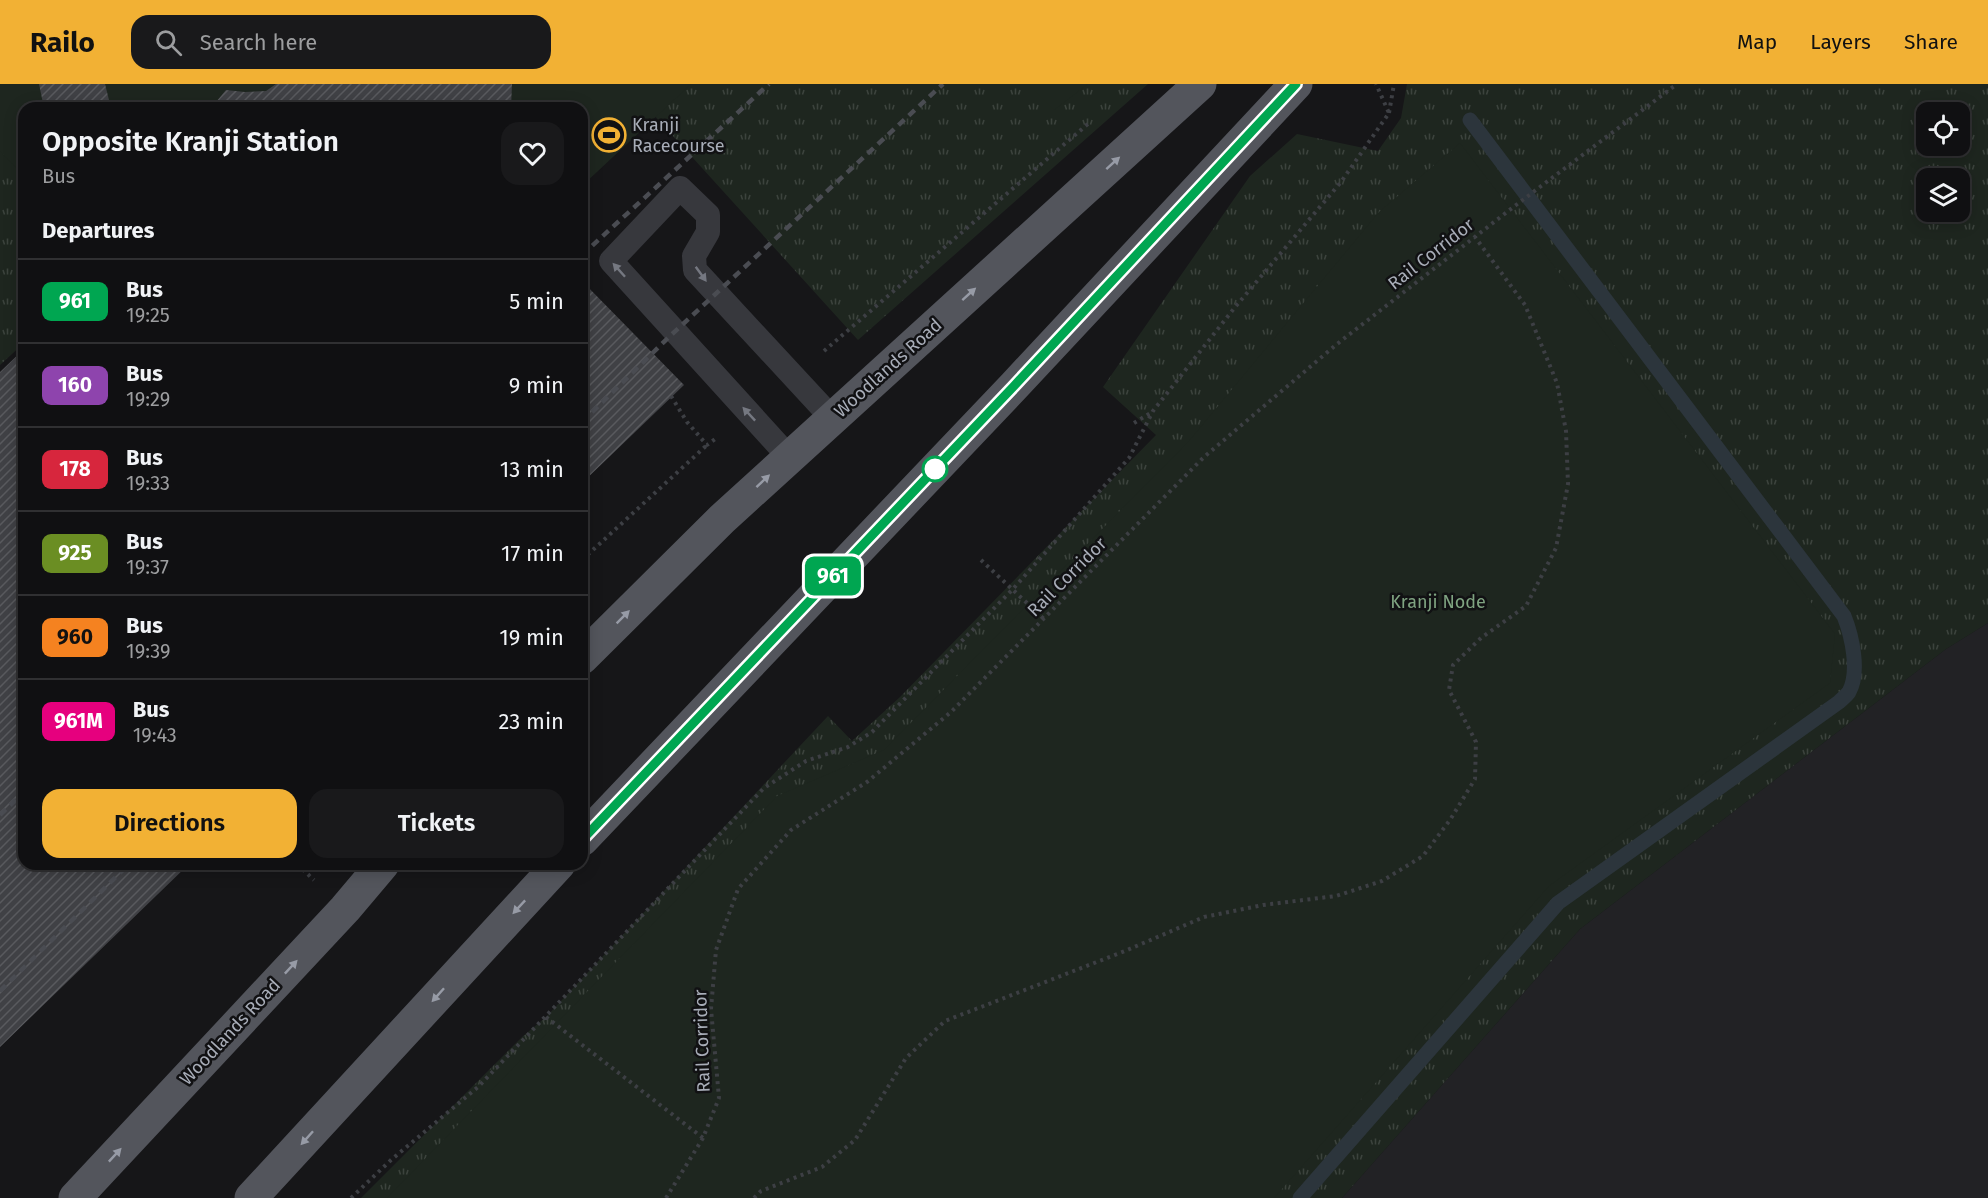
<!DOCTYPE html>
<html lang="en">
<head>
<meta charset="utf-8">
<style>
  :root { --surface:#101012; --page:#19191b; --text:#f1f3f6; --muted:#9c9d9f; --line:#303032; --accent:#f2b134 }
  body { margin:0; font-family:"Fira Sans",sans-serif; background:var(--page); color:var(--text); height:100vh; display:flex; flex-direction:column; font-size:22px; white-space:nowrap }
  * { box-sizing:border-box; margin:0 }
  p { font-size:20px; color:var(--muted) }
  .icon { flex:none; width:33px; height:33px; fill:none; stroke:currentColor; stroke-width:2; stroke-linecap:round; stroke-linejoin:round }
  .map { position:relative; flex:1; overflow:hidden }
  .drawer { position:absolute; left:18px; top:18px; width:570px; height:768px; display:flex; flex-direction:column; background:var(--surface); border-radius:18px; box-shadow:0 3px 15px #0003,0 0 0 2px var(--line) }
  .drawer>* { flex:none }
  .badge { padding:0 12px; border-radius:9px; font-size:21px; line-height:39px }
  .fabs { position:absolute; left:1916px; top:18px; display:grid; gap:12px }
  .fabs a { display:grid; place-items:center; width:54px; height:54px; border-radius:12px; background:var(--surface); box-shadow:0 3px 15px #0003,0 0 0 2px var(--line); font-size:30px }
  .map>.badge { position:absolute; translate:-50% -50%; box-shadow:0 0 0 3px #fff }
  h2 { padding:0 24px; font-size:22px; line-height:54px }
  .round { display:grid; place-items:center; flex:none; width:63px; height:63px; border-radius:18px; background:var(--page) }
  .headline { display:flex; align-items:center; justify-content:space-between; height:102px; padding:0 24px }
  h1 { font-size:28px; font-weight:600; line-height:45px }
  .primary-button { display:flex; gap:12px; margin-top:auto; padding:12px 24px }
  .primary-button a { flex:1; height:69px; border-radius:18px; background:var(--accent); color:#111; font-size:24px; font-weight:600; line-height:69px; text-align:center }
  .primary-button a+a { background:var(--page); color:var(--text) }
  ul { padding:0; list-style:none }
  li { display:flex; align-items:center; gap:18px; height:84px; padding:0 24px; border-top:2px solid var(--line) }
  li div { flex:1 }
  li b { display:block; font-size:22px }
  li em { font-style:normal }
  li .badge { min-width:66px; font-weight:700; text-align:center }
  header { display:flex; align-items:center; gap:36px; box-sizing:border-box; height:84px; padding:0 30px; background:var(--accent); color:#111 }
  header strong { font-size:28px }
  nav { display:flex; gap:33px; margin-inline-start:auto; font-size:21px }
  .search { width:420px; height:54px; background:var(--page); display:flex; align-items:center; gap:15px; box-sizing:border-box; padding:0 21px; border-radius:18px; color:var(--muted); font-size:22px }
  .map>svg:first-child { display:block }
  .built { fill:#222225 }
  .grass { fill:url(#grass-tufts); fill-rule:evenodd }
  .park { fill:#1e261f }
  .lines { fill:none; stroke-linecap:round; stroke-linejoin:round }
  .stream { stroke:#2c353c; stroke-width:15 }
  .building { fill:url(#building-hatch) }
  .path { stroke:#3d3f44; stroke-width:4; stroke-dasharray:3 4.5; stroke-linecap:butt }
  .service { stroke:#37383d; stroke-width:24 }
  .primary { stroke:#53555c; stroke-width:33 }
  .rail { stroke:#4a4c52; stroke-width:4.5; stroke-dasharray:8 6; stroke-linecap:butt }
  .oneway { fill:#979ba6 }
  .oneway2 { fill:#757881 }
  .line-casing { stroke:#fff; stroke-width:14 }
  .line { stroke:#00a651; stroke-width:9 }
  .stop-dot { fill:#fff; stroke:#00a651; stroke-width:3 }
  .labels { text-anchor:middle; dominant-baseline:central; stroke-width:5; stroke-linejoin:round; paint-order:stroke }
  .poi-label { font-size:18px; fill:#a8adb8; stroke:#111113; text-anchor:start }
  .street-label { font-size:18px; fill:#a8adb8; stroke:#111113 }
  .park-label { font-size:18px; fill:#7fa381; stroke:#111113 }
</style>
</head>
<body>
<header>
<strong>Railo</strong>
<div class="search"><svg class="icon" aria-label="search" viewBox="0 0 24 24"><circle cx="10" cy="10" r="6"/><path d="M15 15l6 6"/></svg>Search here</div>
<nav><a>Map</a><a>Layers</a><a>Share</a></nav>
</header>
<div class="map">
<svg width="1988" height="1114" viewBox="0 0 1988 1114">
  <defs>
    <pattern id="grass-tufts" width="24" height="20" patternUnits="userSpaceOnUse" patternTransform="scale(1.5)"><rect width="24" height="20" fill="#1e261f"/><path d="M3 7l-1-3M5 7V3M7 7l1-3M15 17l-1-3M17 17v-4M19 17l1-3" fill="none" stroke="#3c433d"/></pattern>
    <pattern id="building-hatch" width="6" height="6" patternUnits="userSpaceOnUse" patternTransform="scale(1.5)"><rect width="6" height="6" fill="#404145"/><path d="M-1 1l2-2M0 6l6-6M5 7l2-2" fill="none" stroke="#595a5e"/></pattern>
  </defs>
  <rect width="100%" height="100%" fill="#161618"/>
  <path class="built" d="M1988,539V1114H1342L1580,845L1946,565Z"/>
  <path class="grass" d="M0,0L24,24V259L0,281Z
    M513,0H1148L858,256L653,30L582,24H512Z
    M1407,0H1988V539L1946,565L1580,845L1342,1114H361L522,953L546,933L828,632L852,657L900,613L1156,351L1103,303L1250,92L1297,50L1378,67L1401,34ZM1926,28H1959V62H1926ZM1926,94H1959V128H1926Z"/>
  <path class="park" d="M0,0H691L582,102V24H24V92L0,67Z
    M1028,0H1088L1054,26Z
    M1460,59L1835,550L1830,599L1549,802L1274,1114H387L777,712L884,666L1189,357L1379,128Z"/>
  <g class="lines">
    <path class="stream" d="M1300,1114L1558,819L1839,618C1842,615 1847,611 1849,608C1860,588 1852,552 1844,532L1470,36"/>
  </g>
  <path class="building" d="M39,0H105L111,24H44Z
    M276,0H512L511,24H211L226,6L245,8L266,7Z
    M582,197L684,301L582,399Z
    M24,265V780H189L0,963V288Z"/>
  <g class="lines">
    <path class="path" d="M1389,29L1394,0
      M824,267L1089,39
      M671,312L687,338L707,361L718,353
      M1134,339L1152,328
      M582,476L707,361
      M981,476L1044,535
      M297,780L314,796
      M546,933L703,1054
      M351,1114L391,1076L478,1003L764,704L806,677L848,663L872,648L1013,505L1129,374L1153,327L1236,222L1341,98L1389,29L1376,0
      M666,1114L703,1054L719,1014L711,925L716,866L738,805L791,746L867,698L951,628L1204,373L1337,260L1516,121L1677,0
      M754,1114L761,1107L822,1083L855,1056L906,974L945,937L1125,867L1204,833L1263,821L1336,812L1382,797L1423,772L1450,736L1475,695L1476,658L1449,606L1453,581L1481,554L1526,522L1556,464L1568,400L1566,347L1557,299L1525,221L1475,153"/>
    <path class="service" d="M789,373L611,177L680,104L708,131V148L694,172L695,186L832,334"/>
    <path class="primary" d="M582,574L722,435L1200,0
      M582,756L1014,302L1296,0
      M75,1114L345,825L383,780
      M251,1114L559,780"/>
    <path class="rail" d="M582,171L769,0
      M582,338L670,252L943,0
      M0,731L24,708
      M0,907L129,780"/>
  </g>
  <defs><path id="oneway-solid" d="M-6-.8H1V-3.2L6.5 0L1 3.2V.8H-6Z" transform="scale(1.5)"/></defs>
  <g class="oneway">
    <use href="#oneway-solid" transform="translate(1113 79) rotate(-42)"/>
    <use href="#oneway-solid" transform="translate(969 210) rotate(-42)"/>
    <use href="#oneway-solid" transform="translate(763 397) rotate(-43)"/>
    <use href="#oneway-solid" transform="translate(623 533) rotate(-45)"/>
    <use href="#oneway-solid" transform="translate(519 823) rotate(133)"/>
    <use href="#oneway-solid" transform="translate(291 883) rotate(-47)"/>
    <use href="#oneway-solid" transform="translate(438 911) rotate(132)"/>
    <use href="#oneway-solid" transform="translate(307 1054) rotate(132)"/>
    <use href="#oneway-solid" transform="translate(115 1071) rotate(-47)"/>
  </g>
  <g class="oneway2">
    <use href="#oneway-solid" transform="translate(619 186) rotate(-132)"/>
    <use href="#oneway-solid" transform="translate(701 190) rotate(54)"/>
    <use href="#oneway-solid" transform="translate(749 330) rotate(-133)"/>
  </g>
  <g class="lines">
    <g class="line-casing">
      <path id="line" d="M582,756L1014,302L1296,0"/>
    </g>
    <use href="#line" class="line"/>
  </g>
  <defs>
    <g id="stadium-ring" transform="scale(1.725)"><circle r="9.5" fill="#111113" stroke="#f2b134" stroke-width="1.5"/><path d="M0-5a6.5 5 0 1 0 0 10a6.5 5 0 1 0 0-10ZM-3.5-1.8h7v3.6h-7Z" fill="#f2b134"/></g>
  </defs>
  <g fill-rule="evenodd">
    <use href="#stadium-ring" x="609" y="51"/>
  </g>
  <circle class="stop-dot" cx="935" cy="385" r="12"/>
  <g class="labels">
    <g class="poi-label">
      <text x="632" y="41">Kranji<tspan x="632" dy="21">Racecourse</tspan></text>
    </g>
    <g class="street-label">
      <text transform="translate(1431 170) rotate(-38)">Rail Corridor</text>
      <text transform="translate(888 284) rotate(-42)">Woodlands Road</text>
      <text transform="translate(1067 493) rotate(-45)">Rail Corridor</text>
      <text transform="translate(230 948) rotate(-47)">Woodlands Road</text>
      <text transform="translate(702 957) rotate(-92)">Rail Corridor</text>
    </g>
    <g class="park-label">
      <text x="1438" y="518">Kranji Node</text>
    </g>
  </g>
</svg>
<div class="fabs">
<a><svg class="icon" aria-label="locate" viewBox="0 0 24 24"><circle cx="12" cy="12" r="6"/><path d="M12 2v4M12 18v4M2 12h4M18 12h4"/></svg></a>
<a><svg class="icon" aria-label="layers" viewBox="0 0 24 24"><path d="M12 4l9 5-9 5-9-5zM3 14l9 5 9-5"/></svg></a>
</div>
<b class="badge" style="left:833px;top:492px;background:#00a651;color:#fff">961</b>
<section class="drawer">
<div class="headline"><div><h1>Opposite Kranji Station</h1><p>Bus</p></div><a class="round"><svg class="icon" aria-label="heart" viewBox="0 0 24 24"><path d="M12 20l-8-8c-3-5 5-10 8-4 3-6 11-1 8 4z"/></svg></a></div>
<h2>Departures</h2>
<ul>
<li><span class="badge" style="background:#00a651;color:#fff">961</span><div><b>Bus</b><p>19:25</p></div><em>5 min</em></li>
<li><span class="badge" style="background:#8e44ad;color:#fff">160</span><div><b>Bus</b><p>19:29</p></div><em>9 min</em></li>
<li><span class="badge" style="background:#d7263d;color:#fff">178</span><div><b>Bus</b><p>19:33</p></div><em>13 min</em></li>
<li><span class="badge" style="background:#6b8e23;color:#fff">925</span><div><b>Bus</b><p>19:37</p></div><em>17 min</em></li>
<li><span class="badge" style="background:#f58220;color:#111">960</span><div><b>Bus</b><p>19:39</p></div><em>19 min</em></li>
<li><span class="badge" style="background:#e6007e;color:#fff">961M</span><div><b>Bus</b><p>19:43</p></div><em>23 min</em></li>
</ul>
<div class="primary-button"><a>Directions</a><a>Tickets</a></div>
</section>
</div>
</body>
</html>
